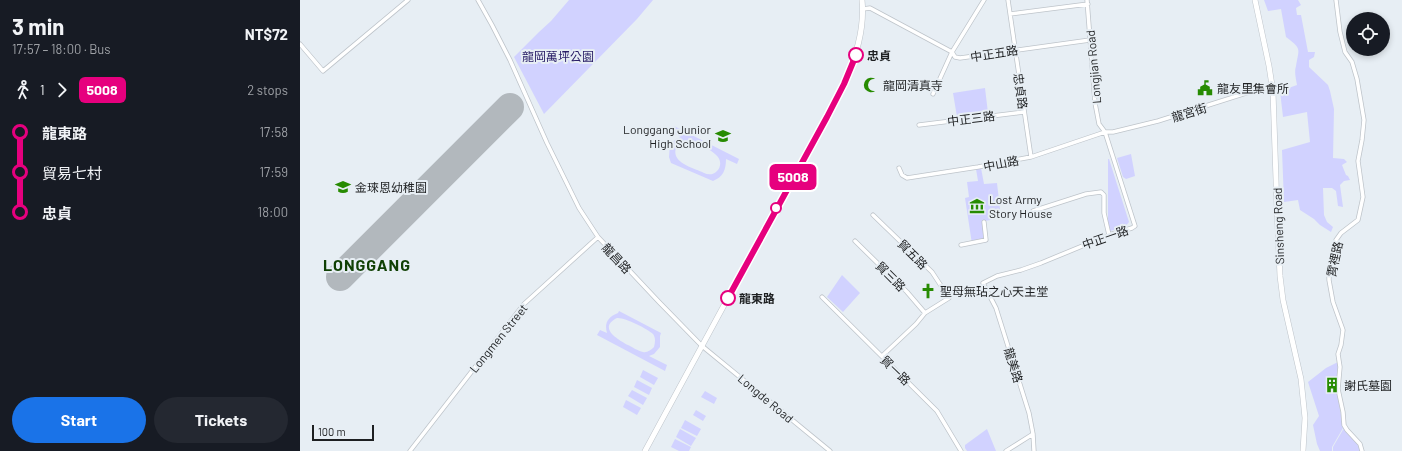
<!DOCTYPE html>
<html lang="en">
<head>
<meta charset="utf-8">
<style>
  :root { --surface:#171b24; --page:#242831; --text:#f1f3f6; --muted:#9ea1a6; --accent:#1a73e8 }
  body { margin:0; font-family:Barlow,"Noto Sans TC",sans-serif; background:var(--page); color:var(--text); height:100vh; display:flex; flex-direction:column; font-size:15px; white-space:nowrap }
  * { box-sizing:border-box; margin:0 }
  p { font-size:13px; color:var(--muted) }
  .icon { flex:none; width:22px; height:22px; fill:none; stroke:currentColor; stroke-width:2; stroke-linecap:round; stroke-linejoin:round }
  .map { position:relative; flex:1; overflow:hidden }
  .side { display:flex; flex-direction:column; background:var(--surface); width:300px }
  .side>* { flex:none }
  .badge { padding:0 8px; border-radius:6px; font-size:14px; line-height:26px }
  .fabs { position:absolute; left:1046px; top:12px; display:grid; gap:8px }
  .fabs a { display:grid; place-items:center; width:44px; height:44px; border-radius:50%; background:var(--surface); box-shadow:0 2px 6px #0003; font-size:20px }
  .scale { position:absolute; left:12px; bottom:10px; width:62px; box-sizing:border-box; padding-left:4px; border:2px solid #1e2022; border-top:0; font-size:11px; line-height:14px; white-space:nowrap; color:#1e2022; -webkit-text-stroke:3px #e7eef4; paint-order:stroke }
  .map>.badge { position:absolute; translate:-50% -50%; box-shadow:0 0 0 2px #fff }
  .legs { display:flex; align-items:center; gap:6px; height:44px; padding:0 12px; font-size:13px }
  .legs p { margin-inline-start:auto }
  .overview { display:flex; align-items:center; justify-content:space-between; height:68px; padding:0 12px }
  h1 { font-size:22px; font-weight:700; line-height:30px }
  .button { display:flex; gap:8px; margin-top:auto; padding:8px 12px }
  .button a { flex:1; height:46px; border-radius:24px; background:var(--accent); color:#fff; font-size:16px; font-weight:700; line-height:46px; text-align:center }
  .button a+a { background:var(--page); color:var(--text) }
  ul { padding:0 12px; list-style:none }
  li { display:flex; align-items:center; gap:14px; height:40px; font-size:15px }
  li i { display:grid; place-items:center; width:6px; height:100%; margin:0 5px; background:currentColor }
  li i::after { content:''; width:10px; height:10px; margin:-5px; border:3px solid; border-radius:50%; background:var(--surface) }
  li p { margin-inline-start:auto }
  li:first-child i { background:linear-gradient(#0000 50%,currentColor 0) }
  li:last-child i { background:linear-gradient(currentColor 50%,#0000 0) }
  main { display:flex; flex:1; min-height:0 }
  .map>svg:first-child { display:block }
  .green { fill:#d1d2ff; fill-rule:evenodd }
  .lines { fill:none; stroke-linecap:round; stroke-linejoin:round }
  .runway { stroke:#b2b8bd; stroke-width:28 }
  .street-casing { stroke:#bec4ca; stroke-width:5 }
  .secondary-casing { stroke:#bec4ca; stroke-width:6 }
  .street { stroke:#fff; stroke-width:3.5 }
  .secondary { stroke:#fff; stroke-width:5 }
  .line-1-casing { stroke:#fff; stroke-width:9 }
  .line-1 { stroke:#e6007e; stroke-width:6 }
  .stop-1-dot { fill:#fff; stroke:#e6007e; stroke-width:2 }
  .labels { text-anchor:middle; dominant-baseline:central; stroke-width:4; stroke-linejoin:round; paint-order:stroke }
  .street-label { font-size:12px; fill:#1e2022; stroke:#e7eef4 }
  .stop-label { font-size:12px; font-weight:bold; fill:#1e2022; stroke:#e7eef4; text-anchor:start }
  .park-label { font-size:12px; fill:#2b2068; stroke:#e7eef4 }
  .poi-label { font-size:12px; fill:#1e2022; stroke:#e7eef4; text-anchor:start }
  .district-label { font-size:16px; font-weight:bold; letter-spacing:1px; fill:#104004; stroke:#e7eef4 }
</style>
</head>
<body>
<main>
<section class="side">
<div class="overview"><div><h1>3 min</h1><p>17:57 – 18:00 · Bus</p></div><b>NT$72</b></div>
<div class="legs"><svg class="icon" aria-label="walk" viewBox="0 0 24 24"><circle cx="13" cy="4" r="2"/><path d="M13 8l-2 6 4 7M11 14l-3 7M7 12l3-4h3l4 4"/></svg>1<svg class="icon" aria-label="forward" viewBox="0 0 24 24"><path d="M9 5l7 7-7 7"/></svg><b class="badge" style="background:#e6007e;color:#fff">5008</b><p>2 stops</p></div>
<ul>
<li><i style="color:#e6007e"></i><b>龍東路</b><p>17:58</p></li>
<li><i style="color:#e6007e"></i><span>貿易七村</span><p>17:59</p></li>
<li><i style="color:#e6007e"></i><b>忠貞</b><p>18:00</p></li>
</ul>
<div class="button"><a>Start</a><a>Tickets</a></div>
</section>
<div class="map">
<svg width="1102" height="451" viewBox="0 0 1102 451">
  <rect width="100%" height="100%" fill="#e7eef4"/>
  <path class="green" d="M269,0H353L337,19L244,114L214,57L239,32L251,21Z
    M964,0H998L1001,5L996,8L997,15H1001L1008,52H1015L1014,57L1009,60V67L1028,85L1030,91L1034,109L1033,158L1044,159L1047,162L1042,165L1046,175L1048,176L1050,180L1044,181L1040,185L1043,207L1038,206L1036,191L1032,188H1023L1024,215L1027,222L1033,227L1031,232L1020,225L1014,219L1000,210L998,200L984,202L982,150L1010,142L1007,112L983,117L980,91L997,85C996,79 994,72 996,66C999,48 1002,49 986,37L981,9L968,11Z
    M685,88L688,113L657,117L653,93Z
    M374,126L439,159L437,164L426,159C426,170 423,177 413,181L371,163L369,157L370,144L376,139L381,137L370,131ZM386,141H390C398,145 409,148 415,154C427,163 416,179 404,173C394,168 371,163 376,148C378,144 381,142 386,141Z
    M831,154L835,176L826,179L823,177L817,158Z
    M808,159H809L829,222L825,227L810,231L808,228Z
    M681,168L684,184L697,183L701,218L685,221L687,242L672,244L665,198L669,197L667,182L678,181L676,169Z
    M542,275L560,293L543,312L527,297Z
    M319,311L361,333L360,336V347L354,354L349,356L367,365L365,371L297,335L300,330L307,333C304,323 308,317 318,313ZM317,318C324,317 348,329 353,334C356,338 355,343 354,347C351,350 347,353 343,352C338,351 332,347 328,345C319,340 297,328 317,318Z
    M1038,362L1037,390L1043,428L1032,447V451H1020L1017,444L1013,425L1019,416L1008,382L1026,368Z
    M343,370L358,378L354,385L340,377Z
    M337,380L352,388L349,395L334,387Z
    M332,390L347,398L343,405L328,396Z
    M405,391L417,398L414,404L401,397Z
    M326,400L341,408L337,415L323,407Z
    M396,410L406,416L403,421L393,415Z
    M385,420L401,429L397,436L381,428Z
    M1044,428L1058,443L1061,451H1033V447Z
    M380,429L396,438L391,446L376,437Z
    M687,429L696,451H667L665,448V445Z
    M375,439L391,447L389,451H379L371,447Z"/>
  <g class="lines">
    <path class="runway" d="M40,277L210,107"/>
    <g class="street-casing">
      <path id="street" d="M178,0L192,25L210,60L247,143L279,208L298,237L359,302L402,346L530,451
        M708,0L731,157
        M1036,0L1040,32L1045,52L1052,62L1057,79L1064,120L1062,140L1058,161L1063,197L1058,220L1041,233L1036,240L1029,271V280L1033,302L1043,330L1041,345L1038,354L1040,367L1038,389L1043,412L1044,425L1047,430L1060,444L1062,451
        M563,9L570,8L652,52L655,57L660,58L790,40
        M710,14L788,4
        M0,44L23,71L108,0
        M633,94L652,52L684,0
        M619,125L724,112
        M599,168L602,175L607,178L678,167L731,157L805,132H813L858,121L972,85
        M733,211L786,194L801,192L804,195V213L809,235
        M573,215L632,272L649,298L625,313L616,324L582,356
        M555,241L607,292L625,313
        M661,245L686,240L684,222
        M522,297L637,411L661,451
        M110,451L224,304L298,237
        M706,451L733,434
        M734,451L733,434L729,413L696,308L683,283L697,276L721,270L741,263L809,235L832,228L835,226L805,132L799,124L795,103L787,0"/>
    </g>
    <g class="secondary-casing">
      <path id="secondary" d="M955,0L969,66L973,92L977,209L980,276L983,300L1001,379L1005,418L1003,451
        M345,451L544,84C556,57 565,29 562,0"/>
    </g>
    <use href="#street" class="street"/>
    <use href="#secondary" class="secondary"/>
  </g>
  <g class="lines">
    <g class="line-1-casing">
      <path id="line-1" d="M428,298L527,117L544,84L556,55"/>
    </g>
    <use href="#line-1" class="line-1"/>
  </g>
  <defs>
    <g id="mosque-bare" transform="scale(1.2)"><path d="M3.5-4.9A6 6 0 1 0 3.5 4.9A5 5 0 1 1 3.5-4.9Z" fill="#278b01" stroke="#e7eef4" stroke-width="2.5" paint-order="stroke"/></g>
    <g id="civic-bare" transform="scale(1.2)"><path d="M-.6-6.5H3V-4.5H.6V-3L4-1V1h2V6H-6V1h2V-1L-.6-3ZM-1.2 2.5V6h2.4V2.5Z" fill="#278b01" stroke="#e7eef4" stroke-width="2.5" paint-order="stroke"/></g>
    <g id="school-bare" transform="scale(1.2)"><path d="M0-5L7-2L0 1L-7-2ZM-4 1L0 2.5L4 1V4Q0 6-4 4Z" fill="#278b01" stroke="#e7eef4" stroke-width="2.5" paint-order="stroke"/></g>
    <g id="museum-bare" transform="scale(1.2)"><path d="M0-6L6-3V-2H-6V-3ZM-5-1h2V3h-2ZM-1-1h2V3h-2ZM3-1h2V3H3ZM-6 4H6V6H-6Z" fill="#278b01" stroke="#e7eef4" stroke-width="2.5" paint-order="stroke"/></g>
    <g id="church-bare" transform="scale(1.2)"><path d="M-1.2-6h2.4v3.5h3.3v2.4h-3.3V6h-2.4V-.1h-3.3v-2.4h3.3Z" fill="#278b01" stroke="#e7eef4" stroke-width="2.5" paint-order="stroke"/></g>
    <g id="building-bare" transform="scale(1.2)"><path d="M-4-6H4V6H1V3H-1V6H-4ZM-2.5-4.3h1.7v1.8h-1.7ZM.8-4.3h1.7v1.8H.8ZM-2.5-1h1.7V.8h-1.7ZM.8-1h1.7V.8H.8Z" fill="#278b01" stroke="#e7eef4" stroke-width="2.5" paint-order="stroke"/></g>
  </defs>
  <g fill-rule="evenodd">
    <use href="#mosque-bare" x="571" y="85"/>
    <use href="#civic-bare" x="905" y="88"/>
    <use href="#school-bare" x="423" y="136"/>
    <use href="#school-bare" x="43" y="187"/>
    <use href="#museum-bare" x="677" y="206"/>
    <use href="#church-bare" x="628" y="291"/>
    <use href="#building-bare" x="1032" y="385"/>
  </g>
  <g class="stop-1-dot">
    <circle cx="556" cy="55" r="7"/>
    <circle cx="476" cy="208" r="5"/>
    <circle cx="428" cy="298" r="7"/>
  </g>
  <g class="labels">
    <g class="street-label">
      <text transform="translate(694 53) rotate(-9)">中正五路</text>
      <text transform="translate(793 67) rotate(-95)">Longjian Road</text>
      <text transform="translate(721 91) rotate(82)">忠貞路</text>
      <text transform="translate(889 112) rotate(-17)">龍宮街</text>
      <text transform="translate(671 118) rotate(-7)">中正三路</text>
      <text transform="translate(701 163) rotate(-11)">中山路</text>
      <text transform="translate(978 226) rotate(-92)">Sinsheng Road</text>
      <text transform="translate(805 237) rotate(-19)">中正一路</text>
      <text transform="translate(613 254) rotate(45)">貿五路</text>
      <text transform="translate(317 258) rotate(47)">龍昌路</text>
      <text transform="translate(1034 259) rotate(-78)">霄裡路</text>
      <text transform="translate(591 276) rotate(45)">貿三路</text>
      <text transform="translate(198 338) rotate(-51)">Longmen Street</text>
      <text transform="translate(714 365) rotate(73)">龍美路</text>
      <text transform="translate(596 370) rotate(44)">貿一路</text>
      <text transform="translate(466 398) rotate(40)">Longde Road</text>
    </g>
    <g class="stop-label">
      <text x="567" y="55">忠貞</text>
      <text x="439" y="298">龍東路</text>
    </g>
    <g class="park-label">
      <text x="258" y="56">龍岡萬坪公園</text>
    </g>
    <g class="poi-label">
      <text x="583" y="85">龍岡清真寺</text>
      <text x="917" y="88">龍友里集會所</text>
      <text x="411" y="129" text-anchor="end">Longgang Junior<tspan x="411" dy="14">High School</tspan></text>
      <text x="55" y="187">金琜恩幼稚園</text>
      <text x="689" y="199">Lost Army<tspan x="689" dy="14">Story House</tspan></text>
      <text x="640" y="291">聖母無玷之心天主堂</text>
      <text x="1044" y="385">謝氏墓園</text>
    </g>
    <g class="district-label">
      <text x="67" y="264">LONGGANG</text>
    </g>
  </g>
</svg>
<div class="fabs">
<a><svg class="icon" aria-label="locate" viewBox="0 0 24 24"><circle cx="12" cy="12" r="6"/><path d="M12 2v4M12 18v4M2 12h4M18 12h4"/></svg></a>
</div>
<div class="scale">100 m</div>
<b class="badge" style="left:493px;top:177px;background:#e6007e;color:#fff">5008</b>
</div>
</main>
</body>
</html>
